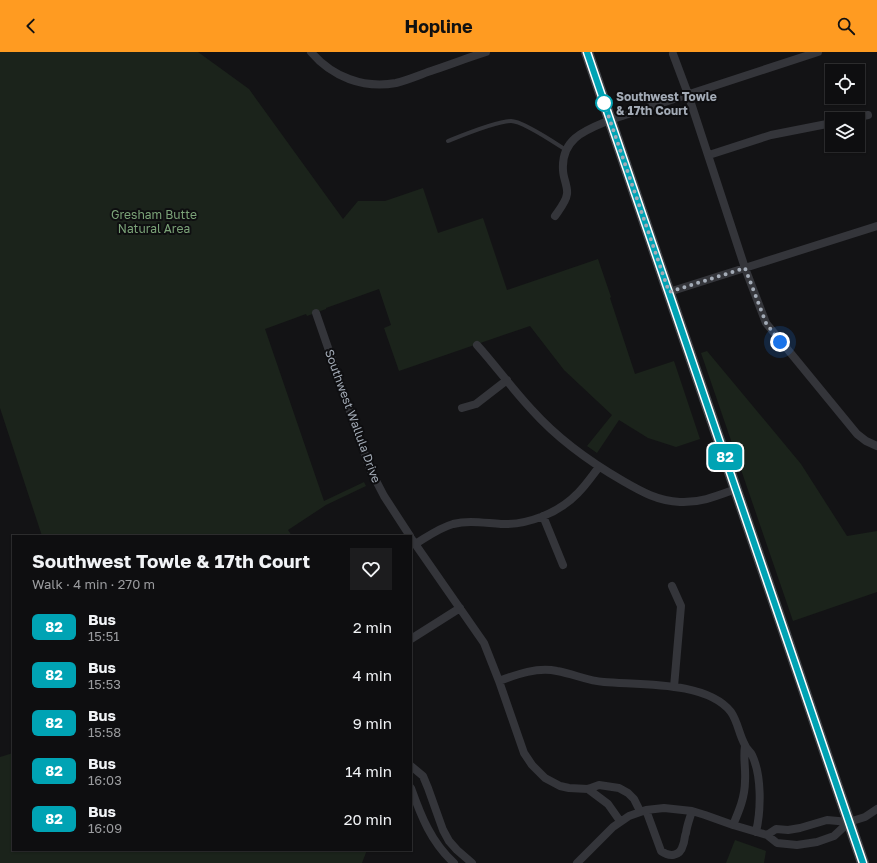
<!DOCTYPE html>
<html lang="en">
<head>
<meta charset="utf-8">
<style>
  :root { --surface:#0e0e10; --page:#1c1c1e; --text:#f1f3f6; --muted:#9b9c9f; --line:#2e2e30; --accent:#ff9b21 }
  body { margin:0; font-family:"Golos Text",sans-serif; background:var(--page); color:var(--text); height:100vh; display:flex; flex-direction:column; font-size:15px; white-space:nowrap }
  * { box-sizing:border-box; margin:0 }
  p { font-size:13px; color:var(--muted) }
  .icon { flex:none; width:22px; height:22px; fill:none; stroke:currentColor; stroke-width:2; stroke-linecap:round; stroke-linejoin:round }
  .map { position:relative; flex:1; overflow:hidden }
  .side { position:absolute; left:12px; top:483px; width:400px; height:316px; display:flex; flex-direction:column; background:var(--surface); border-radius:0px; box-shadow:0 1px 3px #0004,0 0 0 1px var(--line) }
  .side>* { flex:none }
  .badge { padding:0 8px; border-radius:6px; font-size:14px; line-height:26px }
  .buttons { position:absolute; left:825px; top:12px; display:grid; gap:8px }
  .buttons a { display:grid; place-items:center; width:40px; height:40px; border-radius:0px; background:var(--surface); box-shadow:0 1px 3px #0004,0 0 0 1px var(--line); font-size:20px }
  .you { position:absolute; width:20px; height:20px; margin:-10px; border:3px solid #fff; border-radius:50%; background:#1a73e8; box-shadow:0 0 0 6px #1a73e833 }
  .map>.badge { position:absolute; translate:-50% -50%; box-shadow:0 0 0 2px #fff }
  .round { display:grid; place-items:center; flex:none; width:42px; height:42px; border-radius:0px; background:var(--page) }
  .head { display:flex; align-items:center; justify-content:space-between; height:68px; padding:0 20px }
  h1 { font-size:19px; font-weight:700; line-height:30px }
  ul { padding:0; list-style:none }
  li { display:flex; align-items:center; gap:12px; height:48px; padding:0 20px }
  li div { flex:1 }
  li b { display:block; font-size:15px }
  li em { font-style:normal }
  li .badge { min-width:44px; font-weight:700; text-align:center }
  header { display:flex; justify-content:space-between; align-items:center; height:52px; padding:0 20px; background:var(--accent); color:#111; font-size:18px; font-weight:700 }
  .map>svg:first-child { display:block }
  .green { fill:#1b231b }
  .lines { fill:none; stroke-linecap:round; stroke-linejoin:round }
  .service { stroke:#34353a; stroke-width:4 }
  .minor { stroke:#34353a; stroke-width:8 }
  .secondary { stroke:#41454a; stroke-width:12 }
  .line-casing { stroke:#fff; stroke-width:9 }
  .line { stroke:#00a3b4; stroke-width:6 }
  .walk { stroke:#a3abb6; stroke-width:4; stroke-dasharray:0 7.2 }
  .stop-dot { fill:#fff; stroke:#00a3b4; stroke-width:2 }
  .labels { text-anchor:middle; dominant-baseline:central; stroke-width:4; stroke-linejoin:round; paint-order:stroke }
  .stop-label { font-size:12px; font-weight:bold; fill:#a3abb6; stroke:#0e0e10; text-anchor:start }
  .park-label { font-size:12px; fill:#7ba378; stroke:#0e0e10 }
  .street-label { font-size:12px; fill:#a3abb6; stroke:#0e0e10 }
</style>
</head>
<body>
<header><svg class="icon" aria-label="back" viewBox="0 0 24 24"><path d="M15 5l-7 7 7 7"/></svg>Hopline<svg class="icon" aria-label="search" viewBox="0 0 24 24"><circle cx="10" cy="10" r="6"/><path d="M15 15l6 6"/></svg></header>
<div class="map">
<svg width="877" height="811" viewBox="0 0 877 811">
  <rect width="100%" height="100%" fill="#131315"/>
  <path class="green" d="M0,0H198L249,37L343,167L358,149H385L423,136L438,181L483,166L507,238L598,207L611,245L610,246L635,322L674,309L700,387L676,395L648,386L619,368L597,401L587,394L612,363L564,318L530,274L399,319L384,276L391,273L379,237L326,256V257L307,264L306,262L265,277L324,449L364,430L366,434L326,453L288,478L292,484H42L0,356Z
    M707,299L801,412L847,484L877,479V540L793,569L701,301Z
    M13,701V798H367L362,811H0V705Z
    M735,788L766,799L764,811H726Z"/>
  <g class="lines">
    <path class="service" d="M448,89C463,83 497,69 511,69C523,69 555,91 566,98"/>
    <path class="minor" d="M311,0C332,25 364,37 396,31C408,28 419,23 431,19C449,13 467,6 486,0
      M673,2L688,42L745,216L766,271L857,382L866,389L877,394
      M850,67L868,63
      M709,103L771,83L832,71
      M555,164C559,158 566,150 567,142C568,134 563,126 563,118C561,86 586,78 610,68L818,0
      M669,240L877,174
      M316,261L370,417L384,444L410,484
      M477,293C496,314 513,338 532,358C558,387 590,410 623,429C642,440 658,449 680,450C700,451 717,444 736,437
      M462,356L476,352L507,328
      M543,464L563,513
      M411,486L484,591L499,629L524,701L532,713L545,726L560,734L569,736L588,737L599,733L619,736L628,741L634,747L640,759
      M415,492C427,485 439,476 453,472C469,468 484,471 501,472C528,473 559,461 578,441C586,433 592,424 599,415
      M672,534L681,554L674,635
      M411,587L460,556
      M499,629C518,622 537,615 557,619C574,622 588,629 604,630C640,633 707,629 731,660C738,670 739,683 745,693C746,697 750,699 752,703C762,724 761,758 756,780
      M411,714L423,724L428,736L443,778L449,789L457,798L472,811
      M411,736C421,764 431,790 454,811
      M588,737L608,752L620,769
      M646,758L661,799C669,805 680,805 683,793C685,789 684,785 686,781C687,773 690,766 692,759
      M733,773C739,759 745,745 745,729C746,717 743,706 745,694
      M767,783L776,777L788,778L800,776L827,768L849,770
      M577,811L613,775L629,764L646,758L664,756L692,759L705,763L733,773L767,783L777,791L797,793L817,790L834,784L849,770L865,765L877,757"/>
    <path class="secondary" d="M587,0L863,811"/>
  </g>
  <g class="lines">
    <g class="line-casing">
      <path id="line" d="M587,0L863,811"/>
    </g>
    <use href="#line" class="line"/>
    <path class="walk" d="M604,51L669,240L745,216L766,271L780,290"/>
  </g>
  <circle class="stop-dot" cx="604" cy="51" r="8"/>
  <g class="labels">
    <g class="stop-label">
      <text x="616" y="44">Southwest Towle<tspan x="616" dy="14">&amp; 17th Court</tspan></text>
    </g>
    <g class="park-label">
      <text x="154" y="162">Gresham Butte<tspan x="154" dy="14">Natural Area</tspan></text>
    </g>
    <g class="street-label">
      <text transform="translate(353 364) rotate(70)">Southwest Wallula Drive</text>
    </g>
  </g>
</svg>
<div class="buttons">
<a><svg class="icon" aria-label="locate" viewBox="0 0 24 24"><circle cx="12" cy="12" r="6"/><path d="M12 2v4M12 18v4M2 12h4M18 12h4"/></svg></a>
<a><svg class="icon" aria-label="layers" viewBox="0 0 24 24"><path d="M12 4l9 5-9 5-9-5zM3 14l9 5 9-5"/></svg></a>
</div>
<div class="you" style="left:780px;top:290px"></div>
<b class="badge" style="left:725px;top:405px;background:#00a3b4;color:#fff">82</b>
<section class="side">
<div class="head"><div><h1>Southwest Towle &amp; 17th Court</h1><p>Walk · 4 min · 270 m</p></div><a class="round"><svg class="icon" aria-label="heart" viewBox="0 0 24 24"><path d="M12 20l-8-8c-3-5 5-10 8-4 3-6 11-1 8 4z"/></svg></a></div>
<ul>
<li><span class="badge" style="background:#00a3b4;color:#fff">82</span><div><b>Bus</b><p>15:51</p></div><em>2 min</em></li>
<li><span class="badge" style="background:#00a3b4;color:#fff">82</span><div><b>Bus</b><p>15:53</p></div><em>4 min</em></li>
<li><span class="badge" style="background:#00a3b4;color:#fff">82</span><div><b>Bus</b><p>15:58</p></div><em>9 min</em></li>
<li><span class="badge" style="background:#00a3b4;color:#fff">82</span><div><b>Bus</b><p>16:03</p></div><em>14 min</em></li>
<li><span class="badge" style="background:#00a3b4;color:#fff">82</span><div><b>Bus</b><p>16:09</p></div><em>20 min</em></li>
</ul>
</section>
</div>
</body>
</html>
